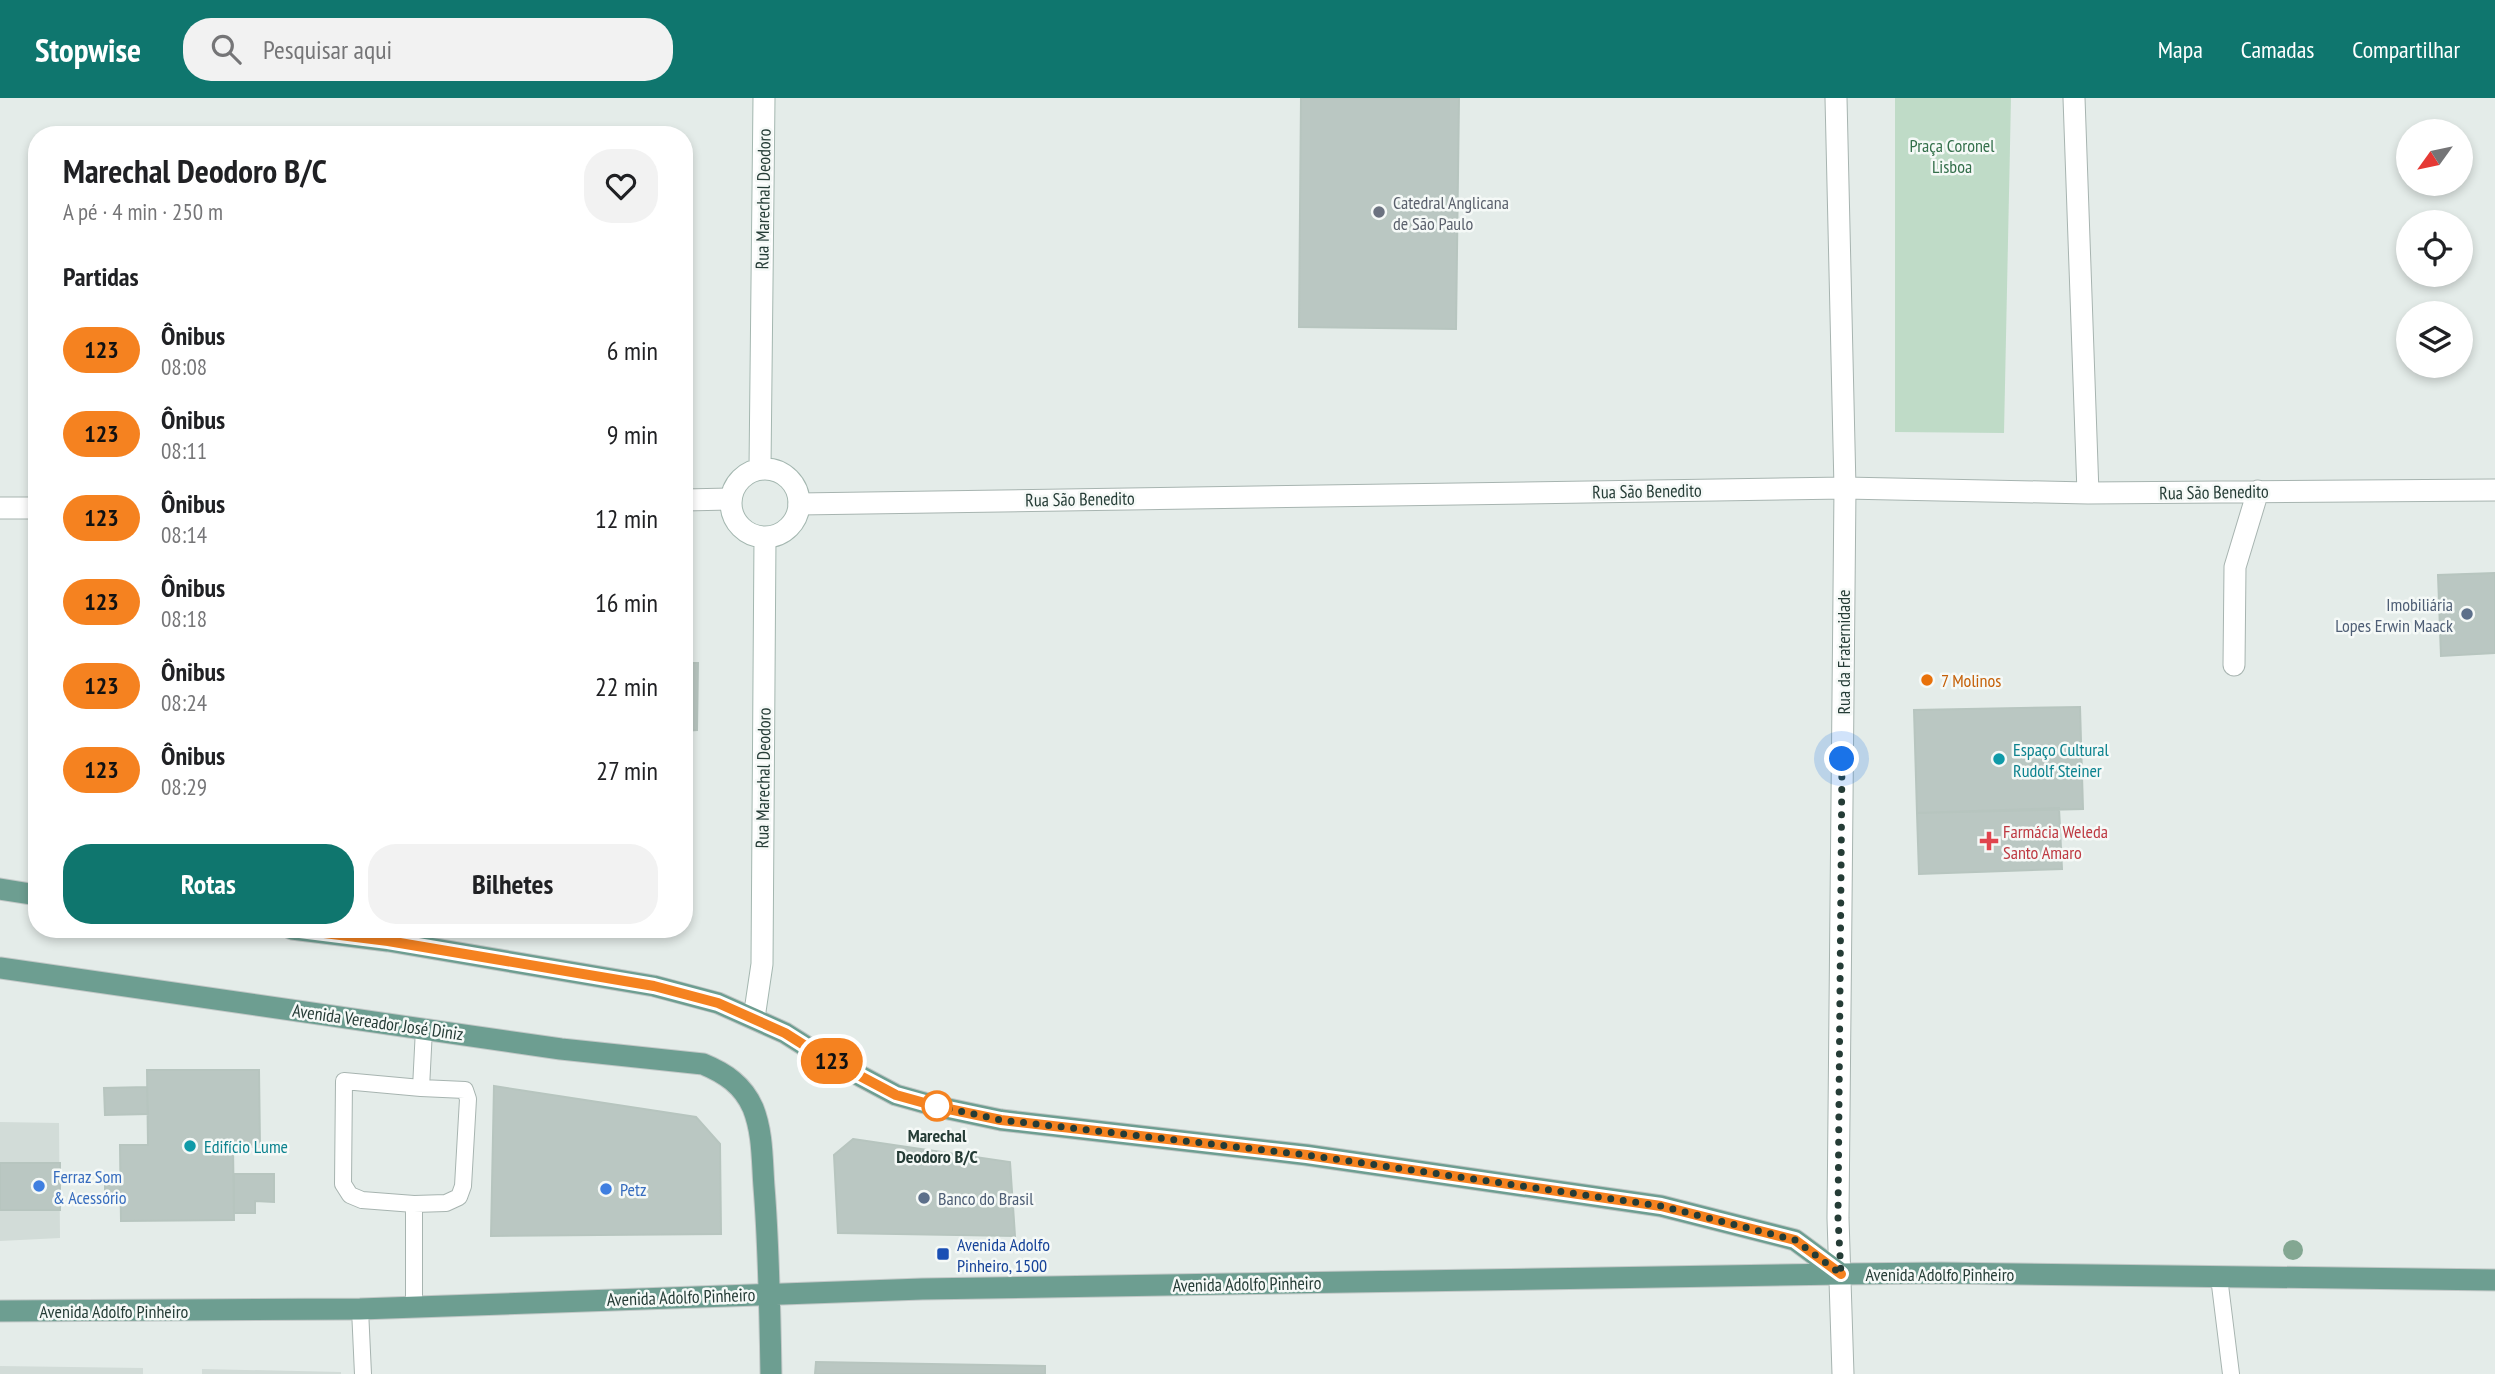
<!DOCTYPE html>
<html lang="pt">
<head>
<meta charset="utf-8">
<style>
  :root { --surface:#fff; --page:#f2f2f2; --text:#202124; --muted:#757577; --accent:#0f766e }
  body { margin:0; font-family:"PT Sans Narrow",sans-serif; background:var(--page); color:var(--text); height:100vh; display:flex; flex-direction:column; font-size:26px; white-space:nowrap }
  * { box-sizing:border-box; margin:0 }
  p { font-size:23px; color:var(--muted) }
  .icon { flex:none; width:38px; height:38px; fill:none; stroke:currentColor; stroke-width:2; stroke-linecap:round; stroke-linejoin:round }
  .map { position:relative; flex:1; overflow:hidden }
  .sheet { position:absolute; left:28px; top:28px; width:665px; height:812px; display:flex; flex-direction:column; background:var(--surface); border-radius:28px; box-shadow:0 4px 10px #0003 }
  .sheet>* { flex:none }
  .badge { padding:0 14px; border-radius:23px; font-size:24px; line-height:46px }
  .needle { width:46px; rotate:237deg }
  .controls { position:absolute; left:2396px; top:21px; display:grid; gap:14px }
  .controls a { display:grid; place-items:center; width:77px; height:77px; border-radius:50%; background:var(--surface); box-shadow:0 4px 10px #0003; font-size:35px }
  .you { position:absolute; width:35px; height:35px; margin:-18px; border:5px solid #fff; border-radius:50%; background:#1a73e8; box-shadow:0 0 0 10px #1a73e833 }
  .map>.badge { position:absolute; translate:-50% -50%; box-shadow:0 0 0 4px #fff }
  h2 { padding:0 35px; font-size:26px; line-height:63px }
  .round { display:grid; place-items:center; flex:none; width:74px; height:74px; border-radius:28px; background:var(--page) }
  .summary { display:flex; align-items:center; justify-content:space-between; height:119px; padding:0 35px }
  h1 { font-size:33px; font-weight:800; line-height:52px }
  .primary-button { display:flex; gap:14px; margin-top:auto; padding:14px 35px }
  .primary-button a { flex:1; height:80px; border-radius:28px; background:var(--accent); color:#fff; font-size:28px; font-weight:800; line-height:80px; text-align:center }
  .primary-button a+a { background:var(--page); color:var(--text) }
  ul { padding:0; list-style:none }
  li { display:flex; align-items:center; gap:21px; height:84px; padding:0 35px }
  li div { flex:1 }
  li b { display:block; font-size:26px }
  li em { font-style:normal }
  li .badge { min-width:77px; font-weight:700; text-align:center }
  header { display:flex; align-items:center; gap:42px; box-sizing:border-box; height:98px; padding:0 35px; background:var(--accent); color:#fff }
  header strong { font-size:33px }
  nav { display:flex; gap:38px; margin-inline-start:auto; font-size:24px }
  .search { width:490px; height:63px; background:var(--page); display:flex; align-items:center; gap:18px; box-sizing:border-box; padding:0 24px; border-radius:28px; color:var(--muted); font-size:26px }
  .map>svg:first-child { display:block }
  .built { fill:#d2dcd8 }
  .green { fill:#bfdbc7 }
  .building { fill:#bac7c2; stroke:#b7c5bf; stroke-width:2 }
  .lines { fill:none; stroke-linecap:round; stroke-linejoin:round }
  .lane-casing { stroke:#a7b4b0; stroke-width:18 }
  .street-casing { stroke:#a7b4b0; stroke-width:23 }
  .secondary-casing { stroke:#a4b7b0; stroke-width:23 }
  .primary-casing { stroke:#c2c8c7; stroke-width:23 }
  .lane { stroke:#fff; stroke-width:16 }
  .street { stroke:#fff; stroke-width:21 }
  .secondary { stroke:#fff; stroke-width:21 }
  .primary { stroke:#6d9e91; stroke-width:21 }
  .tree { fill:#83a792 }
  .line-casing { stroke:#fff; stroke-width:16 }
  .line { stroke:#f58220; stroke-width:10 }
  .walk { stroke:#253c36; stroke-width:7; stroke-dasharray:0 12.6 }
  .worship-dot { fill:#6b7280; stroke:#f5f9f7; stroke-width:2.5 }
  .service-dot { fill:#5c6f8a; stroke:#f5f9f7; stroke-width:2.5 }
  .food-dot { fill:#e8710a; stroke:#f5f9f7; stroke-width:2.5 }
  .culture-dot { fill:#0f9aa8; stroke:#f5f9f7; stroke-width:2.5 }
  .health-dot { fill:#e0444e; stroke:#f5f9f7; stroke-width:2.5 }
  .stop-dot { fill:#fff; stroke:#f58220; stroke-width:3.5 }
  .shop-dot { fill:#3f7fe0; stroke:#f5f9f7; stroke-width:2.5 }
  .transit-dot { fill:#1a4fb4; stroke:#f5f9f7; stroke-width:2.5 }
  .labels { text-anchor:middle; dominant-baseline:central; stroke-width:5; stroke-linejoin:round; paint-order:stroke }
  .park-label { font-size:18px; fill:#336f4a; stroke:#f5f9f7 }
  .street-label { font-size:18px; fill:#253c36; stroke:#f5f9f7 }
  .worship-label { font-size:18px; fill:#5b616d; stroke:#f5f9f7; text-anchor:start }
  .service-label { font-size:18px; fill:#4e5e75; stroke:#f5f9f7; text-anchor:end }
  .food-label { font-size:18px; fill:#c56008; stroke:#f5f9f7; text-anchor:start }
  .culture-label { font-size:18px; fill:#0d838f; stroke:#f5f9f7; text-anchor:start }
  .health-label { font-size:18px; fill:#be3a42; stroke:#f5f9f7; text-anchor:start }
  .stop-label { font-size:18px; font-weight:bold; fill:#253c36; stroke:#f5f9f7 }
  .shop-label { font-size:18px; fill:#366cbe; stroke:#f5f9f7; text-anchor:start }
  .transit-label { font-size:18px; fill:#164399; stroke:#f5f9f7; text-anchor:start }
</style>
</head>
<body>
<header>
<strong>Stopwise</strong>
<div class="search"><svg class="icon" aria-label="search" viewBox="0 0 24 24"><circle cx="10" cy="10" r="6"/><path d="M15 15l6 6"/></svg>Pesquisar aqui</div>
<nav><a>Mapa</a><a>Camadas</a><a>Compartilhar</a></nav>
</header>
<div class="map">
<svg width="2495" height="1276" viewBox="0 0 2495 1276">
  <rect width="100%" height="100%" fill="#e4ece9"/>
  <path class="built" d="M0,1024L59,1025L60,1140L0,1143Z
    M0,1268L143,1270V1276H0Z
    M202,1271L341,1274V1276H202Z"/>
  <path class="green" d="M1895,0H2011L2004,335L1895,334Z"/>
  <path class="building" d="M1301,0H1459L1456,231L1299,229Z
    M2495,475V555L2441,558L2438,477Z
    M684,565H698L697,632L684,633Z
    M2080,609L2083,711L1917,715L1914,612Z
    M2059,710L2062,771L1919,776L1917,715Z
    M147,972H259L260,1049H233L234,1122L121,1123L120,1047H148Z
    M494,988L696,1019L720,1046L721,1136L491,1138Z
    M147,989L148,1016L105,1017L104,990Z
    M853,1041L1010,1064L1015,1138L838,1135L834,1057Z
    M0,1065H60V1112H0Z
    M120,1075V1103L105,1104V1076Z
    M234,1076H274V1104L255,1103V1115H234Z
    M816,1264L1045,1268V1276H815Z"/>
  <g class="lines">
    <g class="lane-casing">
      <path id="lane" d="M414,1106L362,1102L350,1097L343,1086L344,983L421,990
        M2219,1179L2231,1276
        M414,1209V1106L446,1105L459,1099L463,1088L468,1001L465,992L421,990L424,931
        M360,1211L363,1276"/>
    </g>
    <g class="street-casing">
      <path id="street" d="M1836,0L1845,390L1838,1120L1843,1276
        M2074,0L2088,395
        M684,402L730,401
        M799,406L1845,390L2088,395L2495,392
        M0,410H37
        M2234,567L2235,469L2258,393"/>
    </g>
    <g class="secondary-casing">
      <path id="secondary" d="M760,370L764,0
        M731 405a34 34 0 1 1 68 0a34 34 0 1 1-68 0Z
        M754,920L762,866L765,439"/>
    </g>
    <g class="primary-casing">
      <path id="primary" d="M0,791L37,797
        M292,831L388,843L654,888L718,905L785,935L815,954L896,997L939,1009L1001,1022L1307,1057L1661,1108L1795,1142L1841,1176
        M0,870L561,951L703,966C725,975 743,987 753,1010C763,1035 762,1063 764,1089C769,1151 770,1214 771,1276
        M0,1213L360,1211L922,1191L1841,1176L1941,1175L2495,1182"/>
    </g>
    <use href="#lane" class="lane"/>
    <use href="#street" class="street"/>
    <use href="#secondary" class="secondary"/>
    <use href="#primary" class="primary"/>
  </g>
  <circle class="tree" cx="2293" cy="1152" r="10"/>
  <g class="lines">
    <g class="line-casing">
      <path id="line" d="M292,831L388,843L654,888L718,905L785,935L815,954L896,997L939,1009L1001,1022L1307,1057L1661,1108L1795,1142L1841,1176"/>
    </g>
    <use href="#line" class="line"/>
    <path class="walk" d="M937,1008L1001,1022L1307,1057L1661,1108L1795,1142L1841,1176L1838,1120L1842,661"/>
  </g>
  <circle class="worship-dot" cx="1379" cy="114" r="7"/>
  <g class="service-dot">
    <circle cx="2467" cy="516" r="7"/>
    <circle cx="924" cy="1100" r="7"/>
  </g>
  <circle class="food-dot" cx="1927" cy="582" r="7"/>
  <g class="culture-dot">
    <circle cx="1999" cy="661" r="7"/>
    <circle cx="190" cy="1048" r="7"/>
  </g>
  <path class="health-dot" d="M1985.5 732.5h7v7h7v7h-7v7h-7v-7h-7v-7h7z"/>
  <circle class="stop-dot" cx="937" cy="1008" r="14"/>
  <g class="shop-dot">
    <circle cx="39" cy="1088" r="7"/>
    <circle cx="606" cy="1091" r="7"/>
  </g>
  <rect class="transit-dot" x="936" y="1149" width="14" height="14" rx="3.5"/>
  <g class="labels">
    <g class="park-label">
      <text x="1952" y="47">Praça Coronel<tspan x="1952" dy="21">Lisboa</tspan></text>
    </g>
    <g class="street-label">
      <text transform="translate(763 101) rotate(-89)">Rua Marechal Deodoro</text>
      <text transform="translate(1647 393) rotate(-1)">Rua São Benedito</text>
      <text transform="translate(2214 394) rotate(-1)">Rua São Benedito</text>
      <text transform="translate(1080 401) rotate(-1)">Rua São Benedito</text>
      <text transform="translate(1843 554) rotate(-90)">Rua da Fraternidade</text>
      <text transform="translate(763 680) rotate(-89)">Rua Marechal Deodoro</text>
      <text transform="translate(378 924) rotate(8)">Avenida Vereador José Diniz</text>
      <text x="1940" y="1176">Avenida Adolfo Pinheiro</text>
      <text transform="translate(1247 1186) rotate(-1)">Avenida Adolfo Pinheiro</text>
      <text transform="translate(681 1199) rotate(-2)">Avenida Adolfo Pinheiro</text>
      <text x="114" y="1213">Avenida Adolfo Pinheiro</text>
    </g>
    <g class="worship-label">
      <text x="1393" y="104">Catedral Anglicana<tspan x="1393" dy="21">de São Paulo</tspan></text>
    </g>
    <g class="service-label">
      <text x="2453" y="506">Imobiliária<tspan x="2453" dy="21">Lopes Erwin Maack</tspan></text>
      <text x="938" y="1100" text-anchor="start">Banco do Brasil</text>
    </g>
    <g class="food-label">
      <text x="1941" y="582">7 Molinos</text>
    </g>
    <g class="culture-label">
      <text x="2013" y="651">Espaço Cultural<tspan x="2013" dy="21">Rudolf Steiner</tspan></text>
      <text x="204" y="1048">Edifício Lume</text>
    </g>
    <g class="health-label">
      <text x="2003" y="733">Farmácia Weleda<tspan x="2003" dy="21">Santo Amaro</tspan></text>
    </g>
    <g class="stop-label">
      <text x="937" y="1037">Marechal<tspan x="937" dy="21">Deodoro B/C</tspan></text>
    </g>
    <g class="shop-label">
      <text x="53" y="1078">Ferraz Som<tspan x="53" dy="21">&amp; Acessório</tspan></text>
      <text x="620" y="1091">Petz</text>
    </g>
    <g class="transit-label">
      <text x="957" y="1146">Avenida Adolfo<tspan x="957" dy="21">Pinheiro, 1500</tspan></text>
    </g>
  </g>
</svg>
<div class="controls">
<a><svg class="needle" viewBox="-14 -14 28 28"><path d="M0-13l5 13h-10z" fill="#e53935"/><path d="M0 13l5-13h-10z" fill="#757577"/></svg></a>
<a><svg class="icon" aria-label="locate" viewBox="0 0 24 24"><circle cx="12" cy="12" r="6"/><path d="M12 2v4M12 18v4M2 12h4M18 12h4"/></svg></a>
<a><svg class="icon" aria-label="layers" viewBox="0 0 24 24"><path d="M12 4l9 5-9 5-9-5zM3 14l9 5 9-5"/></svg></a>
</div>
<div class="you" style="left:1842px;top:661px"></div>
<b class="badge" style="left:832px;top:963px;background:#f58220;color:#111">123</b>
<section class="sheet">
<div class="summary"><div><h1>Marechal Deodoro B/C</h1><p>A pé · 4 min · 250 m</p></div><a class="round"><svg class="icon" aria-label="heart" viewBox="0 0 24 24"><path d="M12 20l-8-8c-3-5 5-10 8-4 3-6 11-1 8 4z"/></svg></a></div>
<h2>Partidas</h2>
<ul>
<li><span class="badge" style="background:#f58220;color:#111">123</span><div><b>Ônibus</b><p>08:08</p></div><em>6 min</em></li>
<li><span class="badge" style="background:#f58220;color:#111">123</span><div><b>Ônibus</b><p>08:11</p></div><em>9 min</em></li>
<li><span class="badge" style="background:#f58220;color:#111">123</span><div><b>Ônibus</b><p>08:14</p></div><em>12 min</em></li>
<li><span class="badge" style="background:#f58220;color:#111">123</span><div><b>Ônibus</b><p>08:18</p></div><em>16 min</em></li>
<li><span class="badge" style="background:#f58220;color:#111">123</span><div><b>Ônibus</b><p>08:24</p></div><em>22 min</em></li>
<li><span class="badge" style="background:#f58220;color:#111">123</span><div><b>Ônibus</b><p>08:29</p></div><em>27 min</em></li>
</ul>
<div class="primary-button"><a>Rotas</a><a>Bilhetes</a></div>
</section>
</div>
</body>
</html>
